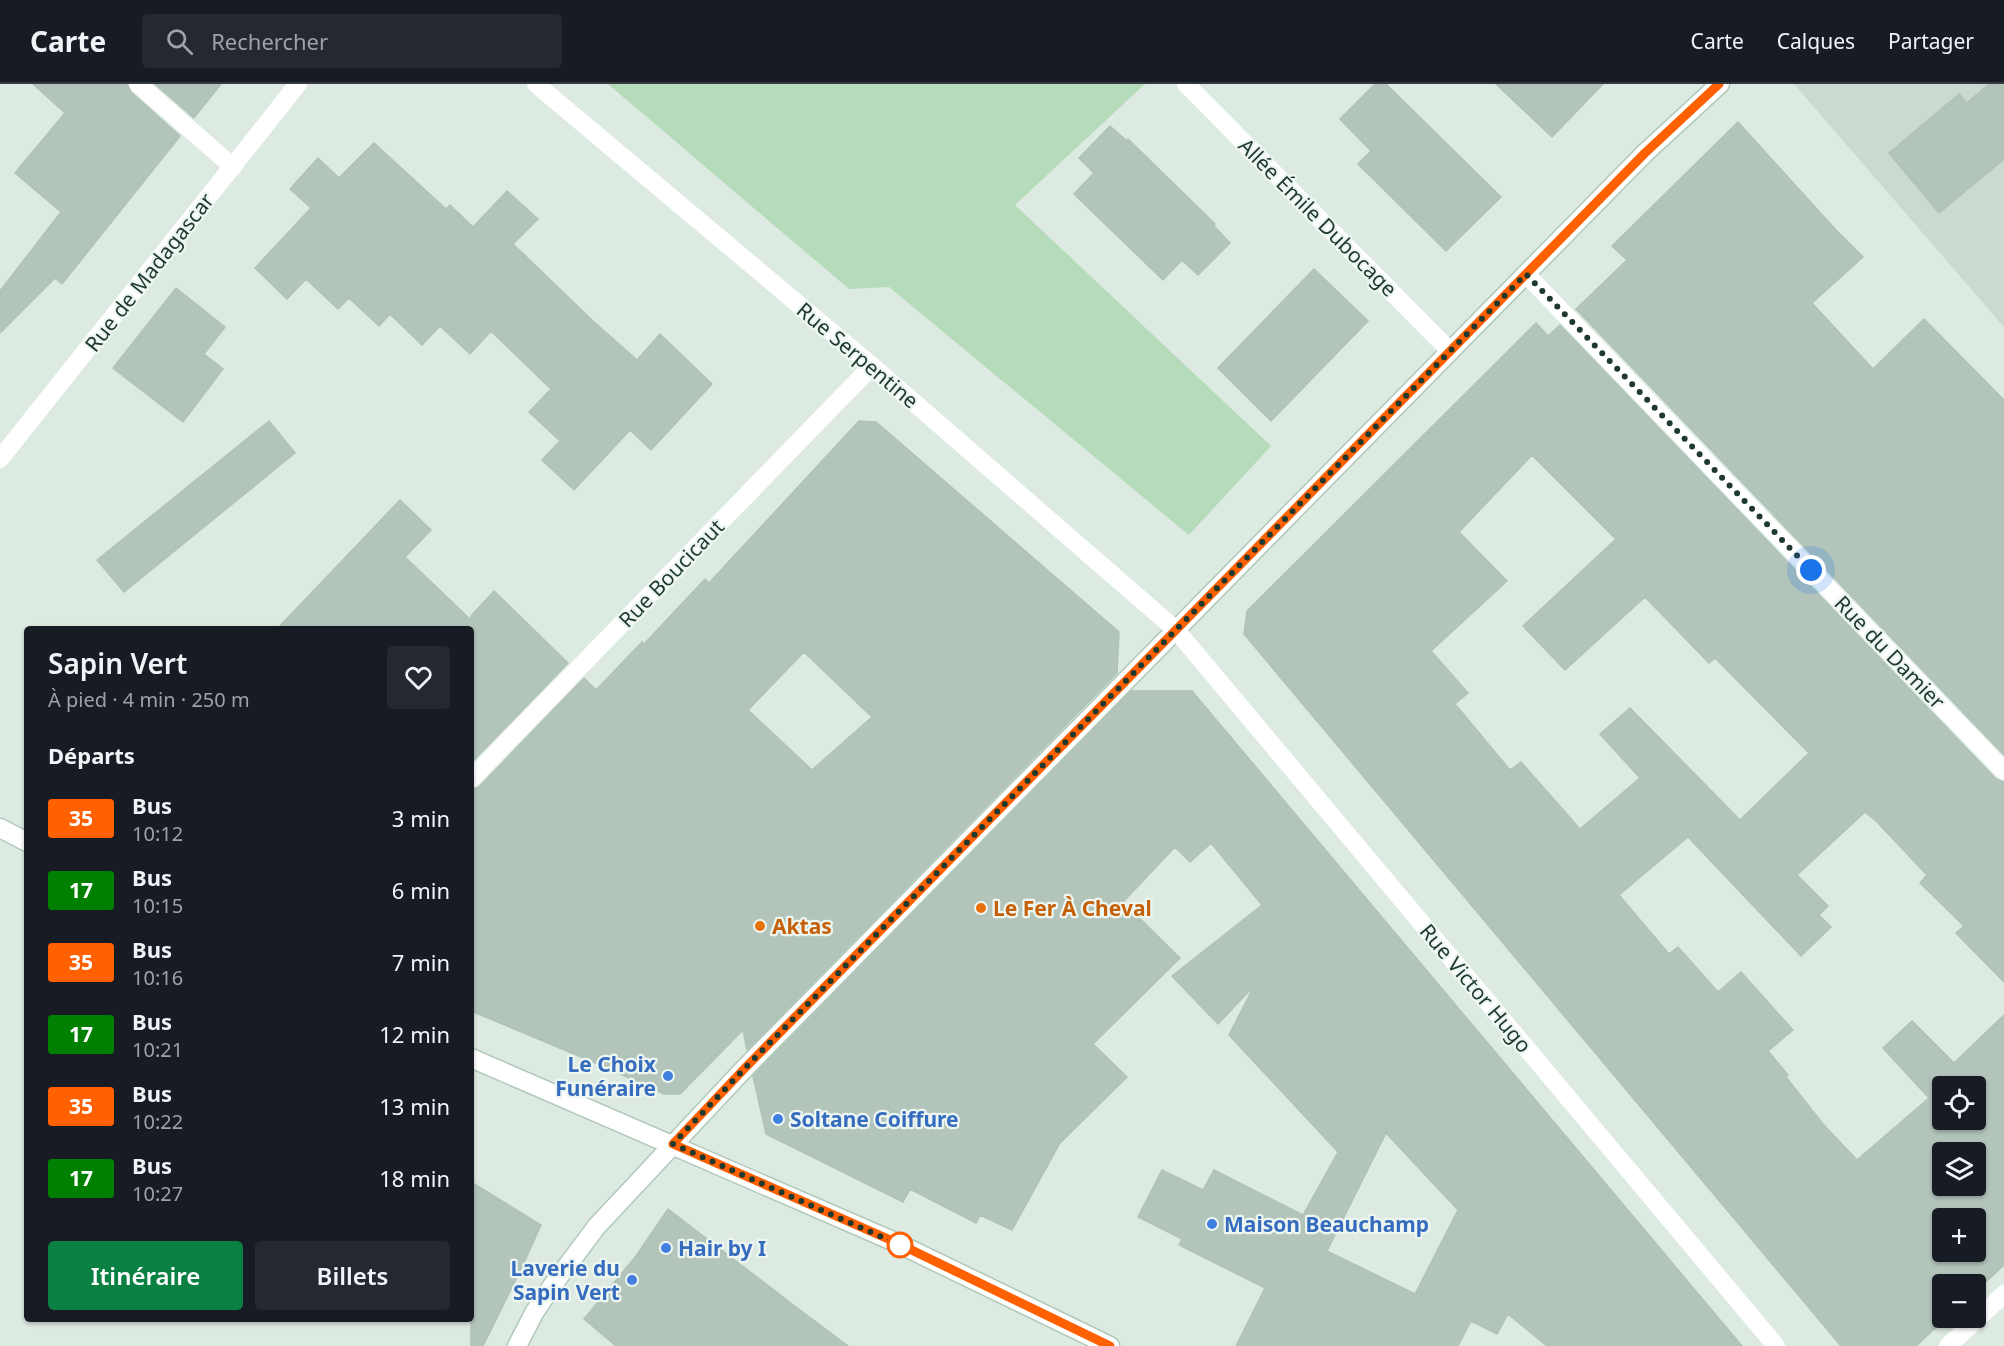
<!DOCTYPE html>
<html lang="fr">
<head>
<meta charset="utf-8">
<style>
  :root { --surface:#171b24; --page:#242831; --text:#f1f3f6; --muted:#9ea1a6; --line:#363941; --accent:#0b8043 }
  body { margin:0; font-family:"Noto Sans",sans-serif; background:var(--page); color:var(--text); height:100vh; display:flex; flex-direction:column; font-size:22px; white-space:nowrap }
  * { box-sizing:border-box; margin:0 }
  p { font-size:20px; color:var(--muted) }
  .icon { flex:none; width:33px; height:33px; fill:none; stroke:currentColor; stroke-width:2; stroke-linecap:round; stroke-linejoin:round }
  .map { position:relative; flex:1; overflow:hidden }
  .details { position:absolute; left:24px; top:542px; width:450px; height:696px; display:flex; flex-direction:column; background:var(--surface); border-radius:6px; box-shadow:0 2px 4px #0004 }
  .details>* { flex:none }
  .badge { padding:0 12px; border-radius:4px; font-size:21px; line-height:39px }
  .buttons { position:absolute; left:1932px; top:992px; display:grid; gap:12px }
  .buttons a { display:grid; place-items:center; width:54px; height:54px; border-radius:6px; background:var(--surface); box-shadow:0 2px 4px #0004; font-size:30px }
  .you { position:absolute; width:30px; height:30px; margin:-15px; border:4px solid #fff; border-radius:50%; background:#1a73e8; box-shadow:0 0 0 9px #1a73e833 }
  .map>.badge { position:absolute; translate:-50% -50%; box-shadow:0 0 0 3px #fff }
  h2 { padding:0 24px; font-size:22px; line-height:54px }
  .round { display:grid; place-items:center; flex:none; width:63px; height:63px; border-radius:6px; background:var(--page) }
  .overview { display:flex; align-items:center; justify-content:space-between; height:102px; padding:0 24px }
  h1 { font-size:28px; font-weight:600; line-height:45px }
  .cta { display:flex; gap:12px; margin-top:auto; padding:12px 24px }
  .cta a { flex:1; height:69px; border-radius:6px; background:var(--accent); color:#fff; font-size:24px; font-weight:600; line-height:69px; text-align:center }
  .cta a+a { background:var(--page); color:var(--text) }
  ul { padding:0; list-style:none }
  li { display:flex; align-items:center; gap:18px; height:72px; padding:0 24px }
  li div { flex:1 }
  li b { display:block; font-size:22px }
  li em { font-style:normal }
  li .badge { min-width:66px; font-weight:700; text-align:center }
  header { display:flex; align-items:center; gap:36px; box-sizing:border-box; height:84px; padding:0 30px; background:var(--surface); border-bottom:2px solid var(--line) }
  header strong { font-size:28px }
  nav { display:flex; gap:33px; margin-inline-start:auto; font-size:21px }
  .search { width:420px; height:54px; background:var(--page); display:flex; align-items:center; gap:15px; box-sizing:border-box; padding:0 21px; border-radius:6px; color:var(--muted); font-size:22px }
  .map>svg:first-child { display:block }
  .built { fill:#ccd9d1 }
  .green { fill:#b5dbba }
  .building { fill:#b3c4bb; stroke:#b0c3b8; stroke-width:1.5; fill-rule:evenodd }
  .lines { fill:none; stroke-linecap:round; stroke-linejoin:round }
  .secondary-casing { stroke:#b1c9bd; stroke-width:21 }
  .lane { stroke:#fff; stroke-width:18 }
  .street { stroke:#fff; stroke-width:18 }
  .secondary { stroke:#fff; stroke-width:18 }
  .line-casing { stroke:#fff; stroke-width:14 }
  .line { stroke:#ff6000; stroke-width:9 }
  .walk { stroke:#1f392e; stroke-width:6; stroke-dasharray:0 10.8 }
  .food-dot { fill:#e8710a; stroke:#eef6f1; stroke-width:2 }
  .shop-dot { fill:#3f7fe0; stroke:#eef6f1; stroke-width:2 }
  .stop-dot { fill:#fff; stroke:#ff6000; stroke-width:3 }
  .labels { text-anchor:middle; dominant-baseline:central; stroke-width:4.5; stroke-linejoin:round; paint-order:stroke }
  .street-label { font-size:21px; fill:#1f392e; stroke:#eef6f1 }
  .food-label { font-size:21px; font-weight:bold; fill:#c56008; stroke:#eef6f1; text-anchor:start }
  .shop-label { font-size:21px; font-weight:bold; fill:#366cbe; stroke:#eef6f1; text-anchor:start }
</style>
</head>
<body>
<header>
<strong>Carte</strong>
<div class="search"><svg class="icon" aria-label="search" viewBox="0 0 24 24"><circle cx="10" cy="10" r="6"/><path d="M15 15l6 6"/></svg>Rechercher</div>
<nav><a>Carte</a><a>Calques</a><a>Partager</a></nav>
</header>
<div class="map">
<svg width="2004" height="1262" viewBox="0 0 2004 1262">
  <rect width="100%" height="100%" fill="#ddeae2"/>
  <path class="built" d="M1794,0H2004V243Z"/>
  <path class="green" d="M608,0H1145L1015,121L1271,362L1189,451L889,203L849,205Z"/>
  <path class="building" d="M33,0H127L131,8L180,52L62,200L55,194L1,248L0,207L61,128L15,89L65,29Z
    M155,0H221L194,34Z
    M1375,0H1386L1501,113L1446,167L1358,80L1371,67L1340,35Z
    M1496,0H1603L1552,53Z
    M1989,0H2004V75L1939,129L1889,69L1959,10L1967,19Z
    M1738,38L1835,145L1863,173L1812,219L1873,285L1924,235L2004,316V671L1576,225L1627,176L1612,162Z
    M1110,42L1127,57L1128,55L1215,140L1214,142L1230,159L1198,191L1182,176L1163,196L1074,110L1094,89L1079,74Z
    M374,59L446,125L450,121L473,143L507,107L538,135L513,160L593,237L637,276L660,250L712,300L651,366L630,346L574,406L542,376L560,357L529,328L551,305L491,247L470,270L440,242L422,261L390,230L379,242L349,214L338,225L306,195L287,215L255,184L311,124L290,105L318,74L339,94Z
    M1314,185L1368,237L1271,337L1218,284Z
    M176,204L225,243L204,270L223,285L183,338L113,284Z
    M1536,239L1548,252L1560,241L1996,695L2004,698V898L1956,849L1964,842L1920,799L1927,791L1877,738L1865,728L1797,791L1828,822L1819,831L1831,843L1801,872L1688,753L1619,811L1669,870L1678,863L1718,908L1741,888L1793,946L1768,967L1788,991L1786,993L1823,1040L1857,1076L1929,1014L1883,964L1912,937L1954,979L2004,931V1181L1976,1207V1200H1942V1233H1947L1916,1262H1841L1244,550L1247,527ZM1532,371L1616,455L1523,542L1565,586L1645,513L1709,579L1715,574L1809,669L1740,736L1630,624L1600,650L1640,694L1580,745L1521,678L1510,686L1455,620L1468,609L1431,567L1507,497L1459,448ZM1942,1002H1976V1035H1942ZM1942,1068H1976V1101H1942ZM1942,1134H1976V1167H1942Z
    M269,337L295,369L124,508L97,476Z
    M859,337L876,338L1119,548L1117,589L747,966L743,946L680,1010H664L605,983L471,927V706L479,703L584,594L596,606L642,558L644,560L705,495L709,499ZM804,568L872,633L812,686L748,626Z
    M400,416L431,446L405,473L471,536V532L494,507L568,579L471,679V544H278Z
    M1131,607H1192L1742,1262H1547L1508,1230L1497,1250L1471,1237L1458,1262H1236L1265,1204L1179,1161L1182,1155L1138,1133L1162,1086L1203,1106L1214,1086L1303,1131L1338,1068L1229,951L1254,902L1218,940L1172,892L1262,821L1211,759L1190,778L1175,763L1123,818L1180,874L1093,960L1127,993L1060,1059L1012,1146L980,1131L976,1139L910,1105L903,1118L766,1050L753,992ZM1386,1049L1458,1126L1415,1210L1327,1167Z
    M471,1098L541,1141L522,1183L483,1262H471Z
    M668,1125L792,1220L848,1262H616L584,1235L636,1172Z"/>
  <g class="lines">
    <g class="secondary-casing">
      <path id="secondary" d="M0,744L27,758
        M471,974L895,1158L1110,1262
        M517,1262L534,1229L552,1202L597,1142L745,984L1645,69L1720,0"/>
    </g>
    <path class="lane" d="M138,0L233,83"/>
    <path class="street" d="M536,0L872,282L1176,546L1776,1262
      M1186,0L1450,267
      M1526,190L2004,687
      M0,375L298,0
      M471,695L872,282
      M1948,1262L2004,1210"/>
    <use href="#secondary" class="secondary"/>
  </g>
  <g class="lines">
    <g class="line-casing">
      <path id="line" d="M1110,1262L895,1158L673,1060L745,984L1645,69L1719,0"/>
    </g>
    <use href="#line" class="line"/>
    <path class="walk" d="M900,1161L673,1060L745,984L1526,190L1811,486"/>
  </g>
  <g class="food-dot">
    <circle cx="981" cy="824" r="6"/>
    <circle cx="760" cy="842" r="6"/>
  </g>
  <g class="shop-dot">
    <circle cx="668" cy="992" r="6"/>
    <circle cx="778" cy="1035" r="6"/>
    <circle cx="1212" cy="1140" r="6"/>
    <circle cx="666" cy="1164" r="6"/>
    <circle cx="632" cy="1196" r="6"/>
  </g>
  <circle class="stop-dot" cx="900" cy="1161" r="12"/>
  <g class="labels">
    <g class="street-label">
      <text transform="translate(1318 133) rotate(45)">Allée Émile Dubocage</text>
      <text transform="translate(149 188) rotate(-52)">Rue de Madagascar</text>
      <text transform="translate(858 271) rotate(40)">Rue Serpentine</text>
      <text transform="translate(671 489) rotate(-46)">Rue Boucicaut</text>
      <text transform="translate(1890 568) rotate(46)">Rue du Damier</text>
      <text transform="translate(1476 904) rotate(50)">Rue Victor Hugo</text>
    </g>
    <g class="food-label">
      <text x="993" y="824">Le Fer À Cheval</text>
      <text x="772" y="842">Aktas</text>
    </g>
    <g class="shop-label">
      <text x="656" y="980" text-anchor="end">Le Choix<tspan x="656" dy="24">Funéraire</tspan></text>
      <text x="790" y="1035">Soltane Coiffure</text>
      <text x="1224" y="1140">Maison Beauchamp</text>
      <text x="678" y="1164">Hair by I</text>
      <text x="620" y="1184" text-anchor="end">Laverie du<tspan x="620" dy="24">Sapin Vert</tspan></text>
    </g>
  </g>
</svg>
<div class="buttons">
<a><svg class="icon" aria-label="locate" viewBox="0 0 24 24"><circle cx="12" cy="12" r="6"/><path d="M12 2v4M12 18v4M2 12h4M18 12h4"/></svg></a>
<a><svg class="icon" aria-label="layers" viewBox="0 0 24 24"><path d="M12 4l9 5-9 5-9-5zM3 14l9 5 9-5"/></svg></a>
<a>+</a>
<a>−</a>
</div>
<div class="you" style="left:1811px;top:486px"></div>
<section class="details">
<div class="overview"><div><h1>Sapin Vert</h1><p>À pied · 4 min · 250 m</p></div><a class="round"><svg class="icon" aria-label="heart" viewBox="0 0 24 24"><path d="M12 20l-8-8c-3-5 5-10 8-4 3-6 11-1 8 4z"/></svg></a></div>
<h2>Départs</h2>
<ul>
<li><span class="badge" style="background:#ff6000;color:#fff">35</span><div><b>Bus</b><p>10:12</p></div><em>3 min</em></li>
<li><span class="badge" style="background:#008001;color:#fff">17</span><div><b>Bus</b><p>10:15</p></div><em>6 min</em></li>
<li><span class="badge" style="background:#ff6000;color:#fff">35</span><div><b>Bus</b><p>10:16</p></div><em>7 min</em></li>
<li><span class="badge" style="background:#008001;color:#fff">17</span><div><b>Bus</b><p>10:21</p></div><em>12 min</em></li>
<li><span class="badge" style="background:#ff6000;color:#fff">35</span><div><b>Bus</b><p>10:22</p></div><em>13 min</em></li>
<li><span class="badge" style="background:#008001;color:#fff">17</span><div><b>Bus</b><p>10:27</p></div><em>18 min</em></li>
</ul>
<div class="cta"><a>Itinéraire</a><a>Billets</a></div>
</section>
</div>
</body>
</html>
